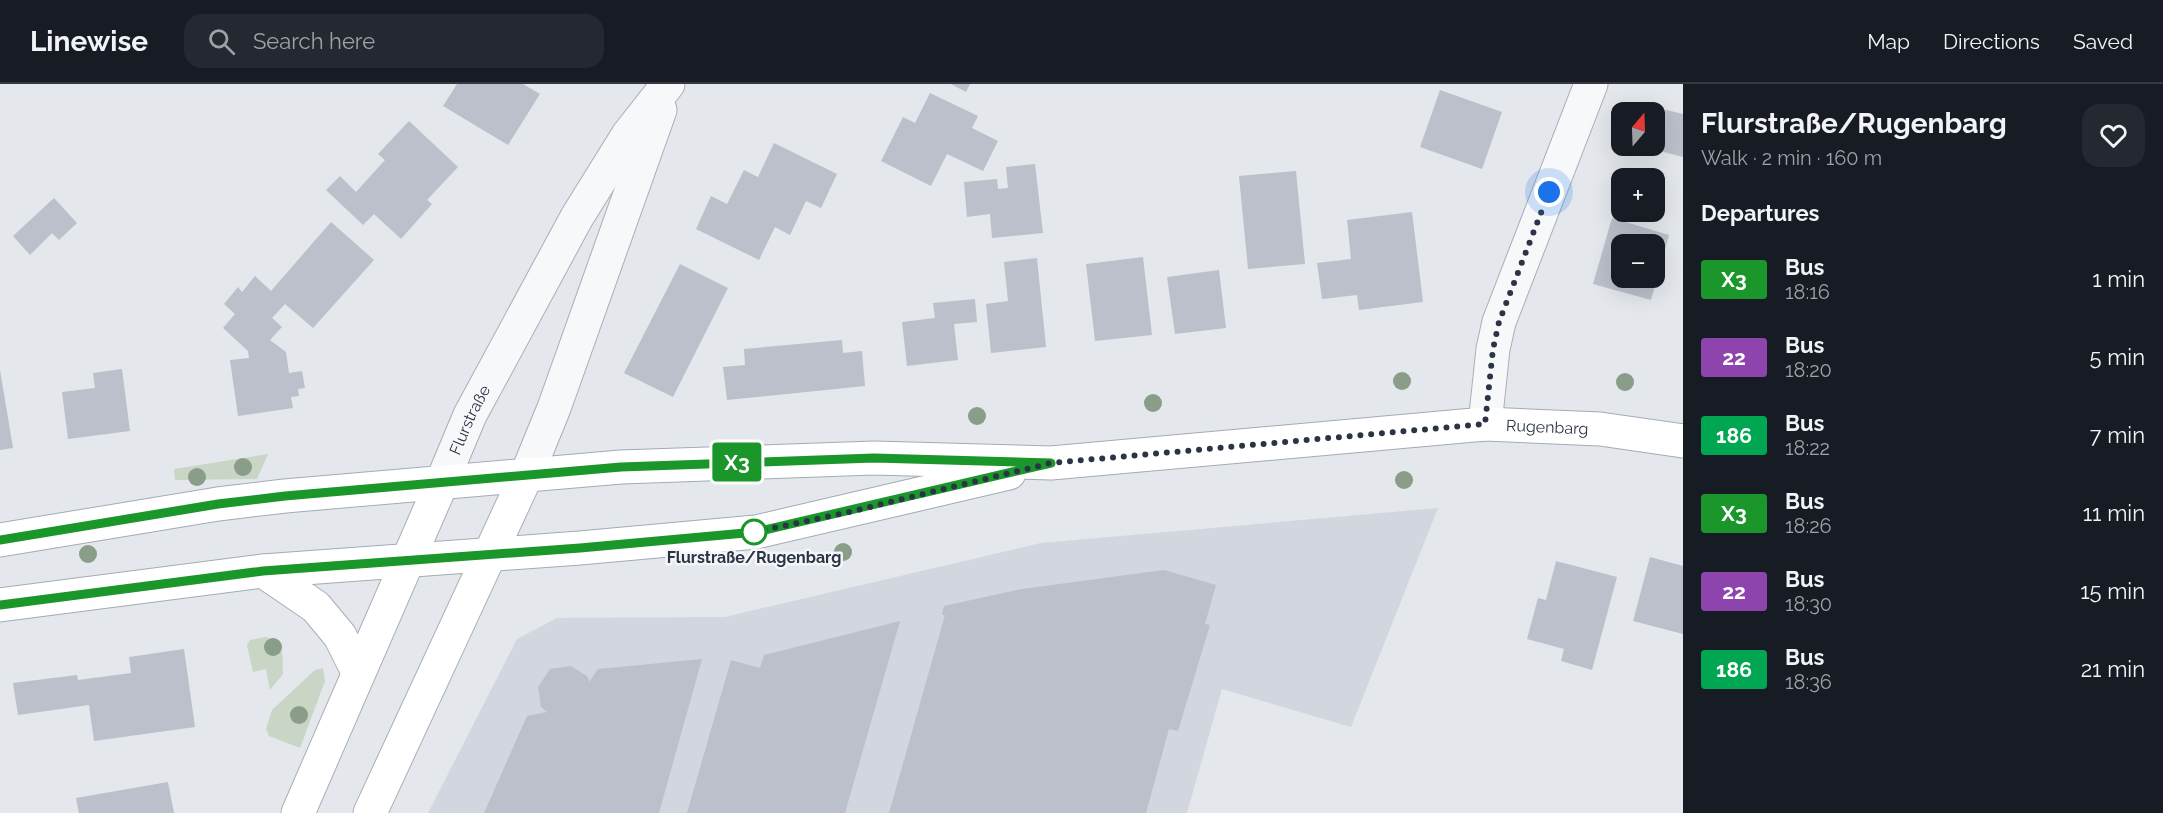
<!DOCTYPE html>
<html lang="en">
<head>
<meta charset="utf-8">
<style>
  :root { --surface:#171b24; --page:#242831; --text:#f1f3f6; --muted:#9ea1a6; --line:#363941 }
  body { margin:0; font-family:Raleway,sans-serif; background:var(--page); color:var(--text); height:100vh; display:flex; flex-direction:column; font-size:22px; white-space:nowrap }
  * { box-sizing:border-box; margin:0 }
  p { font-size:20px; color:var(--muted) }
  .icon { flex:none; width:33px; height:33px; fill:none; stroke:currentColor; stroke-width:2; stroke-linecap:round; stroke-linejoin:round }
  .map { position:relative; flex:1; overflow:hidden }
  .panel { display:flex; flex-direction:column; background:var(--surface); width:480px }
  .panel>* { flex:none }
  .badge { padding:0 12px; border-radius:4px; font-size:21px; line-height:39px }
  .needle { width:39px; rotate:19deg }
  .fabs { position:absolute; left:1611px; top:18px; display:grid; gap:12px }
  .fabs a { display:grid; place-items:center; width:54px; height:54px; border-radius:12px; background:var(--surface); box-shadow:0 6px 24px #0002; font-size:30px }
  .you { position:absolute; width:30px; height:30px; margin:-15px; border:4px solid #fff; border-radius:50%; background:#1a73e8; box-shadow:0 0 0 9px #1a73e833 }
  .map>.badge { position:absolute; translate:-50% -50%; box-shadow:0 0 0 3px #fff }
  h2 { padding:0 18px; font-size:22px; line-height:54px }
  .round { display:grid; place-items:center; flex:none; width:63px; height:63px; border-radius:18px; background:var(--page) }
  .headline { display:flex; align-items:center; justify-content:space-between; height:102px; padding:0 18px }
  h1 { font-size:28px; font-weight:700; line-height:45px }
  ul { padding:0; list-style:none }
  li { display:flex; align-items:center; gap:18px; height:78px; padding:0 18px }
  li div { flex:1 }
  li b { display:block; font-size:22px }
  li em { font-style:normal }
  li .badge { min-width:66px; font-weight:700; text-align:center }
  header { display:flex; align-items:center; gap:36px; box-sizing:border-box; height:84px; padding:0 30px; background:var(--surface); border-bottom:2px solid var(--line) }
  header strong { font-size:28px }
  nav { display:flex; gap:33px; margin-inline-start:auto; font-size:21px }
  .search { width:420px; height:54px; background:var(--page); display:flex; align-items:center; gap:15px; box-sizing:border-box; padding:0 21px; border-radius:18px; color:var(--muted); font-size:22px }
  main { display:flex; flex:1; min-height:0 }
  .map>svg:first-child { display:block }
  .built { fill:#d2d6de }
  .green { fill:#c9d6c5 }
  .building { fill:#bbc0ca; fill-rule:evenodd }
  .lines { fill:none; stroke-linecap:round; stroke-linejoin:round }
  .street-casing { stroke:#a9aeb7; stroke-width:35 }
  .secondary-casing { stroke:#a9aeb7; stroke-width:35 }
  .primary-casing { stroke:#a3abb8; stroke-width:35 }
  .street { stroke:#f7f8fa; stroke-width:33 }
  .secondary { stroke:#fff; stroke-width:33 }
  .primary { stroke:#fff; stroke-width:33 }
  .tree { fill:#899d89 }
  .line-casing { stroke:#fff; stroke-width:14 }
  .line { stroke:#1a962b; stroke-width:9 }
  .walk { stroke:#2b3445; stroke-width:6; stroke-dasharray:0 10.8 }
  .stop-dot { fill:#fff; stroke:#1a962b; stroke-width:3 }
  .labels { text-anchor:middle; dominant-baseline:central; stroke-width:5; stroke-linejoin:round; paint-order:stroke }
  .street-label { font-size:16px; fill:#2b3445; stroke:#f4f6f9 }
  .stop-label { font-size:16px; font-weight:bold; fill:#2b3445; stroke:#f4f6f9 }
</style>
</head>
<body>
<header>
<strong>Linewise</strong>
<div class="search"><svg class="icon" aria-label="search" viewBox="0 0 24 24"><circle cx="10" cy="10" r="6"/><path d="M15 15l6 6"/></svg>Search here</div>
<nav><a>Map</a><a>Directions</a><a>Saved</a></nav>
</header>
<main>
<div class="map">
<svg width="1683" height="729" viewBox="0 0 1683 729">
  <rect width="100%" height="100%" fill="#e4e7ec"/>
  <path class="built" d="M1438,424L1351,643L1222,605L1187,729H428L517,555L557,534L725,533L1041,459Z"/>
  <path class="green" d="M268,370L257,395L175,396L174,385Z
    M266,553C286,561 282,570 283,590L270,606L266,585L253,588L247,561L250,556Z
    M323,584L325,597L300,664L269,652L266,645L272,626L315,586Z"/>
  <path class="building" d="M457,0H523L540,10L508,61L443,22Z
    M951,0H970L966,8Z
    M1440,6L1502,28L1482,85L1420,63Z
    M930,9L978,32L972,44L998,57L983,87L947,70L931,102L881,77L903,33L915,39Z
    M1662,25L1683,30V73L1652,65L1654,62Z
    M409,37L458,83L427,116L432,120L401,155L374,130L363,141L326,106L340,92L356,108L385,76L378,70Z
    M774,59L837,90L821,124L806,117L790,151L775,143L759,176L696,145L711,112L727,120L744,86L758,93Z
    M1035,80L1043,149L992,154L990,130L967,133L964,98L997,95L998,105L1008,104L1006,83Z
    M1296,87L1305,180L1248,185L1239,92Z
    M54,114L77,139L59,156L52,149L30,171L13,152Z
    M1412,128L1423,218L1359,226L1357,211L1322,215L1317,179L1351,175L1347,136Z
    M1612,134L1669,151L1651,216L1593,200ZM1622,160H1654V194H1622Z
    M331,138L374,176L313,244L285,220L272,234L282,243L270,256L286,268L289,289L302,287L305,304L298,305L299,312L291,313L293,324L238,332L230,276L249,274L248,267L223,244L235,230L224,220L238,203L242,208L255,192L271,207Z
    M1143,173L1152,251L1095,257L1086,180Z
    M1037,174L1046,263L991,269L986,220L1008,217L1004,178Z
    M680,180L728,204L673,313L624,289Z
    M1219,186L1226,244L1175,250L1167,193Z
    M975,215L977,238L954,240L958,276L907,282L902,238L935,234L933,219Z
    M842,256L843,269L862,267L865,302L727,316L723,283L745,281L744,265Z
    M122,285L130,347L68,355L62,308L95,304L93,289Z
    M0,286L13,364L0,366Z
    M1650,473L1683,482V550L1633,537Z
    M1556,477L1617,493L1592,586L1561,577L1564,565L1527,555L1538,514L1546,516Z
    M1164,486L1216,501L1205,540L1210,541L1178,647L1169,645L1146,729H889L945,531H942L944,522L1022,505Z
    M900,537L845,729H687L731,576L760,584L764,571Z
    M184,565L195,643L94,657L89,621L18,631L13,599L77,591L78,596L131,589L129,573Z
    M702,575L659,729H484L527,632L547,628L541,623L538,603L550,585L571,582L588,593L589,598L598,585Z
    M168,698L174,729H79L76,714Z"/>
  <g class="lines">
    <g class="street-casing">
      <g id="street">
        <path d="M1485,340L1493,265L1499,238L1591,0"/>
        <path d="M527,390L554,324L660,26"/>
        <path id="s1" d="M442,398L470,331L577,133L628,51L668,0"/>
      </g>
    </g>
    <g class="secondary-casing">
      <path id="secondary" d="M263,487L316,523L340,552L358,588
        M298,729L442,398
        M370,729L527,390"/>
    </g>
    <g class="primary-casing">
      <g id="primary">
        <path id="s2" d="M0,456L218,420L285,412L621,383L874,374L1051,379L1485,340L1600,345L1683,357"/>
        <path d="M0,521L263,487L580,464L756,448L1009,389"/>
      </g>
    </g>
    <use href="#street" class="street"/>
    <use href="#secondary" class="secondary"/>
    <use href="#primary" class="primary"/>
  </g>
  <g class="tree">
    <circle cx="1402" cy="297" r="9"/>
    <circle cx="1625" cy="298" r="9"/>
    <circle cx="1153" cy="319" r="9"/>
    <circle cx="977" cy="332" r="9"/>
    <circle cx="243" cy="383" r="9"/>
    <circle cx="197" cy="393" r="9"/>
    <circle cx="1404" cy="396" r="9"/>
    <circle cx="843" cy="468" r="9"/>
    <circle cx="88" cy="470" r="9"/>
    <circle cx="273" cy="563" r="9"/>
    <circle cx="299" cy="631" r="9"/>
  </g>
  <g class="lines">
    <g class="line-casing">
      <path id="line" d="M0,456L218,420L285,412L621,383L874,374L1051,379L756,448L580,464L263,487L0,521"/>
    </g>
    <use href="#line" class="line"/>
    <path class="walk" d="M754,448L845,429L1051,379L1485,340L1493,265L1499,238L1549,108"/>
  </g>
  <circle class="stop-dot" cx="754" cy="448" r="12"/>
  <g class="labels">
    <g class="street-label">
      <text stroke="none"><textPath href="#s1" startOffset="68">Flurstraße</textPath></text>
      <text stroke="none"><textPath href="#s2" startOffset="1554">Rugenbarg</textPath></text>
    </g>
    <g class="stop-label">
      <text x="754" y="473">Flurstraße/Rugenbarg</text>
    </g>
  </g>
</svg>
<div class="fabs">
<a><svg class="needle" viewBox="-14 -14 28 28"><path d="M0-13l5 13h-10z" fill="#e53935"/><path d="M0 13l5-13h-10z" fill="#9ea1a6"/></svg></a>
<a>+</a>
<a>−</a>
</div>
<div class="you" style="left:1549px;top:108px"></div>
<b class="badge" style="left:737px;top:378px;background:#1a962b;color:#fff">X3</b>
</div>
<section class="panel">
<div class="headline"><div><h1>Flurstraße/Rugenbarg</h1><p>Walk · 2 min · 160 m</p></div><a class="round"><svg class="icon" aria-label="heart" viewBox="0 0 24 24"><path d="M12 20l-8-8c-3-5 5-10 8-4 3-6 11-1 8 4z"/></svg></a></div>
<h2>Departures</h2>
<ul>
<li><span class="badge" style="background:#1a962b;color:#fff">X3</span><div><b>Bus</b><p>18:16</p></div><em>1 min</em></li>
<li><span class="badge" style="background:#8e44ad;color:#fff">22</span><div><b>Bus</b><p>18:20</p></div><em>5 min</em></li>
<li><span class="badge" style="background:#00a651;color:#fff">186</span><div><b>Bus</b><p>18:22</p></div><em>7 min</em></li>
<li><span class="badge" style="background:#1a962b;color:#fff">X3</span><div><b>Bus</b><p>18:26</p></div><em>11 min</em></li>
<li><span class="badge" style="background:#8e44ad;color:#fff">22</span><div><b>Bus</b><p>18:30</p></div><em>15 min</em></li>
<li><span class="badge" style="background:#00a651;color:#fff">186</span><div><b>Bus</b><p>18:36</p></div><em>21 min</em></li>
</ul>
</section>
</main>
</body>
</html>
